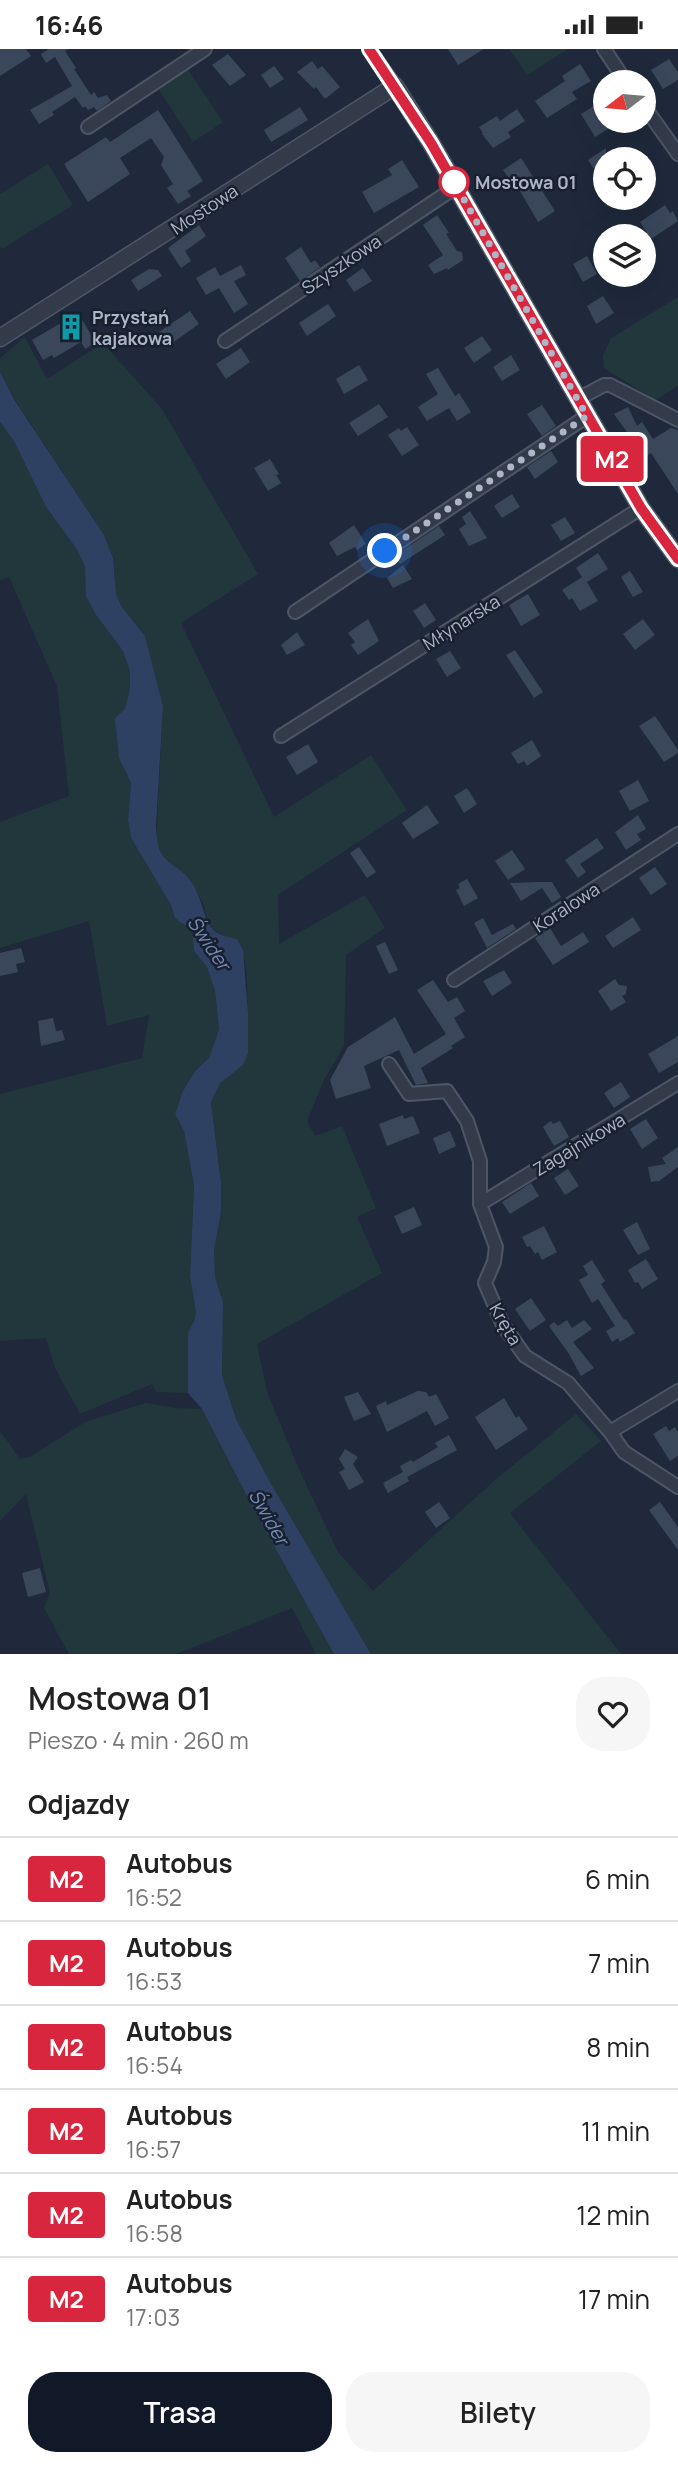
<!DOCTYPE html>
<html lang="pl">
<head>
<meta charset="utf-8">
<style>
  :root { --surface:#fff; --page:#f6f6f6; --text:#222; --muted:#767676; --line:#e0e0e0; --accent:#111827 }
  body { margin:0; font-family:Manrope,sans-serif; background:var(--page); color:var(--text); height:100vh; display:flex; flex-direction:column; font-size:26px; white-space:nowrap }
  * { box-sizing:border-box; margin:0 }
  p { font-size:23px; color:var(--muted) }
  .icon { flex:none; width:38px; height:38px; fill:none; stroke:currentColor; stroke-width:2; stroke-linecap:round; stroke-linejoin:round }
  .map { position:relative; height:1605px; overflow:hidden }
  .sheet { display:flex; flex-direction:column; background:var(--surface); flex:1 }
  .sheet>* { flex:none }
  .badge { padding:0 14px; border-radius:5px; font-size:24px; line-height:46px }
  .needle { width:46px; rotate:254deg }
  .tools { position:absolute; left:593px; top:21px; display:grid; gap:14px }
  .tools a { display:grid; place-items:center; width:63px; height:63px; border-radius:50%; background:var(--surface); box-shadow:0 7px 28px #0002; font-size:35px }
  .you { position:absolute; width:35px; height:35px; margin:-18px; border:5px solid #fff; border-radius:50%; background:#1a73e8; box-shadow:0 0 0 10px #1a73e833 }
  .map>.badge { position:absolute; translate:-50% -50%; box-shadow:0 0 0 4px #fff }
  h2 { padding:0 28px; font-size:26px; line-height:63px }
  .round { display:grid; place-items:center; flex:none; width:74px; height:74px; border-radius:28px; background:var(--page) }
  .summary { display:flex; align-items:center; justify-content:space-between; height:119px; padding:0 28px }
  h1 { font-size:33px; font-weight:600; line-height:52px }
  .action { display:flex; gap:14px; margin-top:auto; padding:14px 28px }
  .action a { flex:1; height:80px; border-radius:28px; background:var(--accent); color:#fff; font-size:28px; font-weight:600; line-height:80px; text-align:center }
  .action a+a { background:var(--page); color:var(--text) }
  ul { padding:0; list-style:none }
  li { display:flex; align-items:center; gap:21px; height:84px; padding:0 28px; border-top:2px solid var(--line) }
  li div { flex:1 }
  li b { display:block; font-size:26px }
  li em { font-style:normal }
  li .badge { min-width:77px; font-weight:700; text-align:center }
  .status { display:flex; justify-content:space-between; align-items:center; height:49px; padding:0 35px; background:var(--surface); direction:ltr }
  .status svg { height:19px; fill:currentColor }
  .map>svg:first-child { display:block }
  .green { fill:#21373c }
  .water { fill:#2f4162 }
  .building { fill:#3a475b }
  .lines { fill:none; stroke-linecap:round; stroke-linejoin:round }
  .minor-casing { stroke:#4d5665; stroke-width:16 }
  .tertiary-casing { stroke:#4d5665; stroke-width:19 }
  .minor { stroke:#333b4b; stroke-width:12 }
  .tertiary { stroke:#333b4b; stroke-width:16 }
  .line-casing { stroke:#fff; stroke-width:16 }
  .line { stroke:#d7263d; stroke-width:10 }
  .walk { stroke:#adb6c7; stroke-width:7; stroke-dasharray:0 12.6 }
  .stop-dot { fill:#fff; stroke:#d7263d; stroke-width:3.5 }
  .labels { text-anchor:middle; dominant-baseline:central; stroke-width:5; stroke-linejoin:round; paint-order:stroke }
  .stop-label { font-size:18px; font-weight:bold; fill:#adb6c7; stroke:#18202f; text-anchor:start }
  .street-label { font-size:18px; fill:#adb6c7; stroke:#18202f }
  .poi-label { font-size:18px; font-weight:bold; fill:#adb6c7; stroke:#18202f; text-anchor:start }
  .water-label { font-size:19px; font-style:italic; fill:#728ab2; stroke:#18202f }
</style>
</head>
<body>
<div class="status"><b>16:46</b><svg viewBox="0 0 49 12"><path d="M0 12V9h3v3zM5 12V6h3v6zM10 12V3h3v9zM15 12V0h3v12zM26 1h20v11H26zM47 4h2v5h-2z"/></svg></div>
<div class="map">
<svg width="678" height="1605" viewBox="0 0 678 1605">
  <rect width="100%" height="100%" fill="#1f293b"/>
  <path class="green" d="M509,0H568L527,26Z
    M187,19L223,73L193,93L157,38Z
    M48,115L73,156L2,200L0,197V145Z
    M678,248V337L655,351L604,319L603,306L611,289Z
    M25,288L47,330L103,294L162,360L258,525L181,574L274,768L371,706L407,761L278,846L279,895L365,846L385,879L346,906L344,997L324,1031L307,1072L315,1087L342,1077L376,1159L357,1168L382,1224L257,1295L267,1343L298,1418L338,1503L373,1542L495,1431L576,1365L601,1392L510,1464L621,1605H371L270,1433L236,1370L222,1326L223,1253L215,1228L214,1201L221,1163V1134L211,1053L220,1033L243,1016C246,981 254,921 237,890L224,888L212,879L206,866L204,856L191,833L164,811L156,792L163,657L145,587L120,557L116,544L113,509L104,486L15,351L0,323V309Z
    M0,373L14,392L46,458L76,499L85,517L87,547L96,566L123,602L131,622L130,640L119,709L131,734L128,771L131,789L171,856L175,869L181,874L192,879L194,902L207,918L215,942L219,980L209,1009L195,1022L183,1042L175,1065L184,1082L194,1136L190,1228L196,1262L195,1270L188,1284V1344L156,1343L152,1335L80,1365L55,1319L46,1289L0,1292V1045L142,1009L149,966L107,977L89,872L0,899V773L69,747L57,637L9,528L0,532Z
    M146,1354L176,1359L202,1360L253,1459L334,1605H316L292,1559L176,1605H69L44,1559L50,1544L26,1445L0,1472V1382L20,1410L30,1408L85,1373Z"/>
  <path class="water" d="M0,323L15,352L104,486L113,509L116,544L121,557L145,587L163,657L156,777C157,820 174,808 192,834C201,847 204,870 212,879C218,887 228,888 237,890L243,901L248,964V1004L243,1016L220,1034L211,1053L221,1134V1163L214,1201L215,1228L223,1253L222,1326L236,1370L270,1433L371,1605H334L253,1459L202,1360L188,1344V1284L195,1270L196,1262L190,1228L194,1136L184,1082L175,1065L183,1042L195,1022L209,1009L219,980L215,942L207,918L194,902L192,879L181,874L175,869L171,856L131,789L128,771L131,734L119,709L115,669L125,660L130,640V622L123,602L96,566L86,547L85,517L76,499L46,458L14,392L0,373Z"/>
  <path class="building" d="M0,0H26L31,7L0,27Z
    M49,0H69L65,2L76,19L74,20L91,46L94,43L98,49L107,46L111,52L97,62L94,58L88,61L85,57L83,59L75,48L52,63L54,66L39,75L30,61L72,37L55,8L46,14L41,5Z
    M448,0H484L458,16Z
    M228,5L246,26L230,37L212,16Z
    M669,10L678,23V31L663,40L651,21Z
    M312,12L318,20L322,17L340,38L325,50L316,38L314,40L297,23Z
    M580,15L591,32L572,43L577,50L547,69L535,52L565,32L562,27Z
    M274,17L284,30L270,39L261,26Z
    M600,53L606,62V72H621L595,88L581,65Z
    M300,58L308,71L271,93L264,81Z
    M517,60L525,72L508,83L511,88L493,99L482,85L483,84L479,78L497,67L500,72Z
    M158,61L203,132L187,142L191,147L178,155L167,139L173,135L161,116L164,108L151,89L120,109L130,125L88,153L64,115L106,88L110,93Z
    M606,99V138L588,111Z
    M521,109L555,162L538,173L513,130L510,131L503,121Z
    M402,111L419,138L374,164L362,143L392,126L388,120Z
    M665,156L670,164L673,162L678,172L651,190L640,173Z
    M437,166L449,184L446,185L457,202L462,203L463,211L448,221L447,219L434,225L428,216L443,206L423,176Z
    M199,176L206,187L185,202L191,212L181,219L168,199Z
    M301,198L311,214L315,211L320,218L300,232L285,209Z
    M587,207L597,225L583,233L573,215Z
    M241,216L246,226L234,232L248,255L234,264L219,239L206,246L196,229L215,218L220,227Z
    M363,219L372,232L354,243L346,231Z
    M149,220L158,221L162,227L138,242L131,231Z
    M603,247L614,264L596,275L587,257Z
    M328,255L336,267L307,287L299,274Z
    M190,262L199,275L168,297L159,283Z
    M78,264L96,294L85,300L81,293L54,309L52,306L43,311L32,291Z
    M482,287L492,301L474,314L464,299Z
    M241,299L250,313L226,330L216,315Z
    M511,306L520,321L502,332L493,318Z
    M359,316L368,331L344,345L336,330Z
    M438,319L455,347L459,344L471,363L457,372L449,359L427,372L418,358L438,345L426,325Z
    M379,355L388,368L358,387L349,374Z
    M542,356L556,377L542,387L527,365Z
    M628,358L637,377L642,373L653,390L671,379L678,381V445L651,404L645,408L614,365Z
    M407,378L419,396L402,407L388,386L399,379L401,382Z
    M551,402L558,413L535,430L527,418Z
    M270,410L279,425L276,426L281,434L268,442L254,419Z
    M512,445L520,458L502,469L494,457Z
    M470,462L487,489L469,497L459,480L466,475L462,468Z
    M565,468L575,484L561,492L551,476Z
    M354,476L366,495L357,501L355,498L337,507L329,494Z
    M439,477L445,486L400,515L394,507Z
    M598,504L608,520L587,533L598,552L580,562L572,549L569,551L562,541L582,528L576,519Z
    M403,516L412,530L393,539L387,529Z
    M630,522L643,543L633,548L621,528Z
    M528,545L540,566L521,577L509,556Z
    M425,554L436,571L424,579L413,562Z
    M368,570L379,592L358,606L351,596L355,593L348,584Z
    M643,570L655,586L635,601L623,585Z
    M297,583L305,596L287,606L281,596Z
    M515,601L543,643L534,649L506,606Z
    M450,602L461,619L447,628L436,610Z
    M655,667L678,701V704L664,713L639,677Z
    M532,691L541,707L527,717L524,712L518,715L511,704Z
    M308,695L318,713L297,726L286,708Z
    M638,731L649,752L630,762L619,742Z
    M467,739L477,755L464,764L454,747Z
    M427,756L439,774L413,790L402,774Z
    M638,766L646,780L637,785L641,791L626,801L615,783Z
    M597,789L604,799L580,815L586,823L578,829L565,811Z
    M359,798L376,823L367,829L350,804Z
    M512,801L525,820L508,831L495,812Z
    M655,818L667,835L651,846L639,829Z
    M467,830L478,849L464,857L456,841L460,839L458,835Z
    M538,833H552L561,848L552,854L542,839L521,852L510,834Z
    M633,868L641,881L613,899L605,887Z
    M483,869L492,886L513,875L516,880L487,899L474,874Z
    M550,879L561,897L583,883L589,893L553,916L535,889Z
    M385,893L398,921L389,925L376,897Z
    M21,899L25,913L16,915L18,923L0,927V904Z
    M504,921L512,934L492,947L483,932Z
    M615,930L619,936L627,937L626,945L622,947L626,953L611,962L598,942Z
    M433,931L448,953L457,948L465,962L454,969L465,988L451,997L453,999L421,1019L428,1034L416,1036L399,1001L364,1017L371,1039L336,1050L330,1031L348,998L395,968L414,1005L446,985L417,941Z
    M53,969L56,982L62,981L65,991L41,997L38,972Z
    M678,987V1013L659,1024L648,1005Z
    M621,1033L630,1048L614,1059L604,1044Z
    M403,1066L404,1070L413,1067L420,1084L387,1097L379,1075Z
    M646,1070L658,1089L642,1100L630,1080Z
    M551,1072L553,1075L560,1072L569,1088L554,1097L543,1078Z
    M450,1082L456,1097L439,1105L433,1089Z
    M678,1098V1118L659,1132L651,1133L648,1118L666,1115L662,1109Z
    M568,1120L579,1137L565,1146L554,1129Z
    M531,1134L539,1147L510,1165L502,1153Z
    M414,1158L422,1176L402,1185L394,1167Z
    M637,1173L650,1200L638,1206L623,1181Z
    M544,1177L557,1203L542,1211L538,1203L535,1205L530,1197L527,1198L522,1188Z
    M646,1210L658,1230L642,1240L638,1233L635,1234L628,1221Z
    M592,1211L605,1232L601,1235L624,1271L626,1270L635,1284L620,1293L618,1289L612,1293L606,1282L615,1277L598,1250L592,1254L579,1231L588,1226L583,1217Z
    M531,1249L546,1271L530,1282L515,1260Z
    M567,1271L572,1279L584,1271L592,1280L573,1293L594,1319L581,1327L569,1305L549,1277L554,1273L558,1277Z
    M418,1342L426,1343L429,1348L436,1345L449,1369L435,1377L427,1362L387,1383L376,1357L386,1352L387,1356Z
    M358,1343L371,1365L354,1372L344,1348Z
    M504,1349L516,1369L519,1367L528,1380L496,1401L475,1368Z
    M666,1377L669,1382L675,1378L678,1383V1407L670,1412L653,1385Z
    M449,1386L457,1401L407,1428L409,1432L388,1444L383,1434L403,1423L400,1417L411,1411L413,1413L438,1398L435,1394Z
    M345,1400L358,1408L353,1415L364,1433L349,1441L339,1423L345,1420L339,1410Z
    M439,1453L450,1469L436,1479L425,1463Z
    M660,1453L678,1478V1501L649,1461Z
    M40,1519L46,1543L28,1548L22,1524Z"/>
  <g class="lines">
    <g class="minor-casing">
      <path id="minor" d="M369,0L395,37
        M604,0L626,33
        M644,57L678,105
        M88,78L205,0
        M225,292L456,138
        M578,350L604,336H610L678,371
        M295,563L587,367
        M281,687L641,459
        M454,931L678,785
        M389,1015L409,1045L447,1042L467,1072L480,1112V1155L496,1198L494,1213L485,1234L503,1276L525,1307L568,1334L610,1383L624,1403L678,1438
        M480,1155L678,1034
        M610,1383L678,1342"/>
    </g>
    <g class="tertiary-casing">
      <path id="tertiary" d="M0,289L395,37L431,94L641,459L678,510"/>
    </g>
    <use href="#minor" class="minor"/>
    <use href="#tertiary" class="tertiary"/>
  </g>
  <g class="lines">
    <g class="line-casing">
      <path id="line" d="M369,0L431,94L641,459L678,510"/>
    </g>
    <use href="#line" class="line"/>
    <path class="walk" d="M385,502L587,367L454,133"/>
  </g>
  <defs>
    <g id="building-bare" transform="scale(2.1)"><path d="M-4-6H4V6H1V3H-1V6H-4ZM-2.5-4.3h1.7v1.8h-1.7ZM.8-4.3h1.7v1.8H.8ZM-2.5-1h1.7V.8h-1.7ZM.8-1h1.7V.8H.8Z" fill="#0f9aa8" stroke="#18202f" stroke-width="2.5" paint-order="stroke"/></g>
  </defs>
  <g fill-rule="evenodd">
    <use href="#building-bare" x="71" y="278"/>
  </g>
  <circle class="stop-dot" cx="454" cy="133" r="14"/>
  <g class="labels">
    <g class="stop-label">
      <text x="475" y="133">Mostowa 01</text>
    </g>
    <g class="street-label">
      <text transform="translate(204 160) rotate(-33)">Mostowa</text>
      <text transform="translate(341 215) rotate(-34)">Szyszkowa</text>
      <text transform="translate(461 573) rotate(-32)">Młynarska</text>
      <text transform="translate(566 858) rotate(-33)">Koralowa</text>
      <text transform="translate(579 1095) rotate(-31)">Zagajnikowa</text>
      <text transform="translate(506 1275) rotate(60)">Kręta</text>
    </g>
    <g class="poi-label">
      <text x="92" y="268">Przystań<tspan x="92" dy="21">kajakowa</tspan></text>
    </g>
    <g class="water-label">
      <text transform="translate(209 894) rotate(56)">Świder</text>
      <text transform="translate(269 1468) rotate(60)">Świder</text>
    </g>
  </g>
</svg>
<div class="tools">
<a><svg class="needle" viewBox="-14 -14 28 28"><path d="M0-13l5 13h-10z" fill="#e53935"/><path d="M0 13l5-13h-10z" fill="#767676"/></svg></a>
<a><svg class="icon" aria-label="locate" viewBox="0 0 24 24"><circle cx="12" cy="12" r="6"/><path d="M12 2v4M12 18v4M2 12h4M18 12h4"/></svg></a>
<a><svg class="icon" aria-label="layers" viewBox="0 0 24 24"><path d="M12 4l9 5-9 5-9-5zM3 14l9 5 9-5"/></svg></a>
</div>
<div class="you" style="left:385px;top:502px"></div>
<b class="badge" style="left:612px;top:410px;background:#d7263d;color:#fff">M2</b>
</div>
<section class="sheet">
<div class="summary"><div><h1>Mostowa 01</h1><p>Pieszo · 4 min · 260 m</p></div><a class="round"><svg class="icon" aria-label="heart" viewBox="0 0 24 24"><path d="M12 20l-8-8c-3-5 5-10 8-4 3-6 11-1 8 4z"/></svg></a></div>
<h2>Odjazdy</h2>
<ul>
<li><span class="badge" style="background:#d7263d;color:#fff">M2</span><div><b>Autobus</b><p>16:52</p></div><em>6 min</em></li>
<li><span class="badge" style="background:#d7263d;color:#fff">M2</span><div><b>Autobus</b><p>16:53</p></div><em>7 min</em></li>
<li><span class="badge" style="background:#d7263d;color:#fff">M2</span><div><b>Autobus</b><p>16:54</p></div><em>8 min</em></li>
<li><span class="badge" style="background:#d7263d;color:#fff">M2</span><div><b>Autobus</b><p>16:57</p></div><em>11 min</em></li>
<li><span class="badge" style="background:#d7263d;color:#fff">M2</span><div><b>Autobus</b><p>16:58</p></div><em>12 min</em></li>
<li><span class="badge" style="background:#d7263d;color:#fff">M2</span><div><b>Autobus</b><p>17:03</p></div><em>17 min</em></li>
</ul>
<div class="action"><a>Trasa</a><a>Bilety</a></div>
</section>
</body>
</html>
